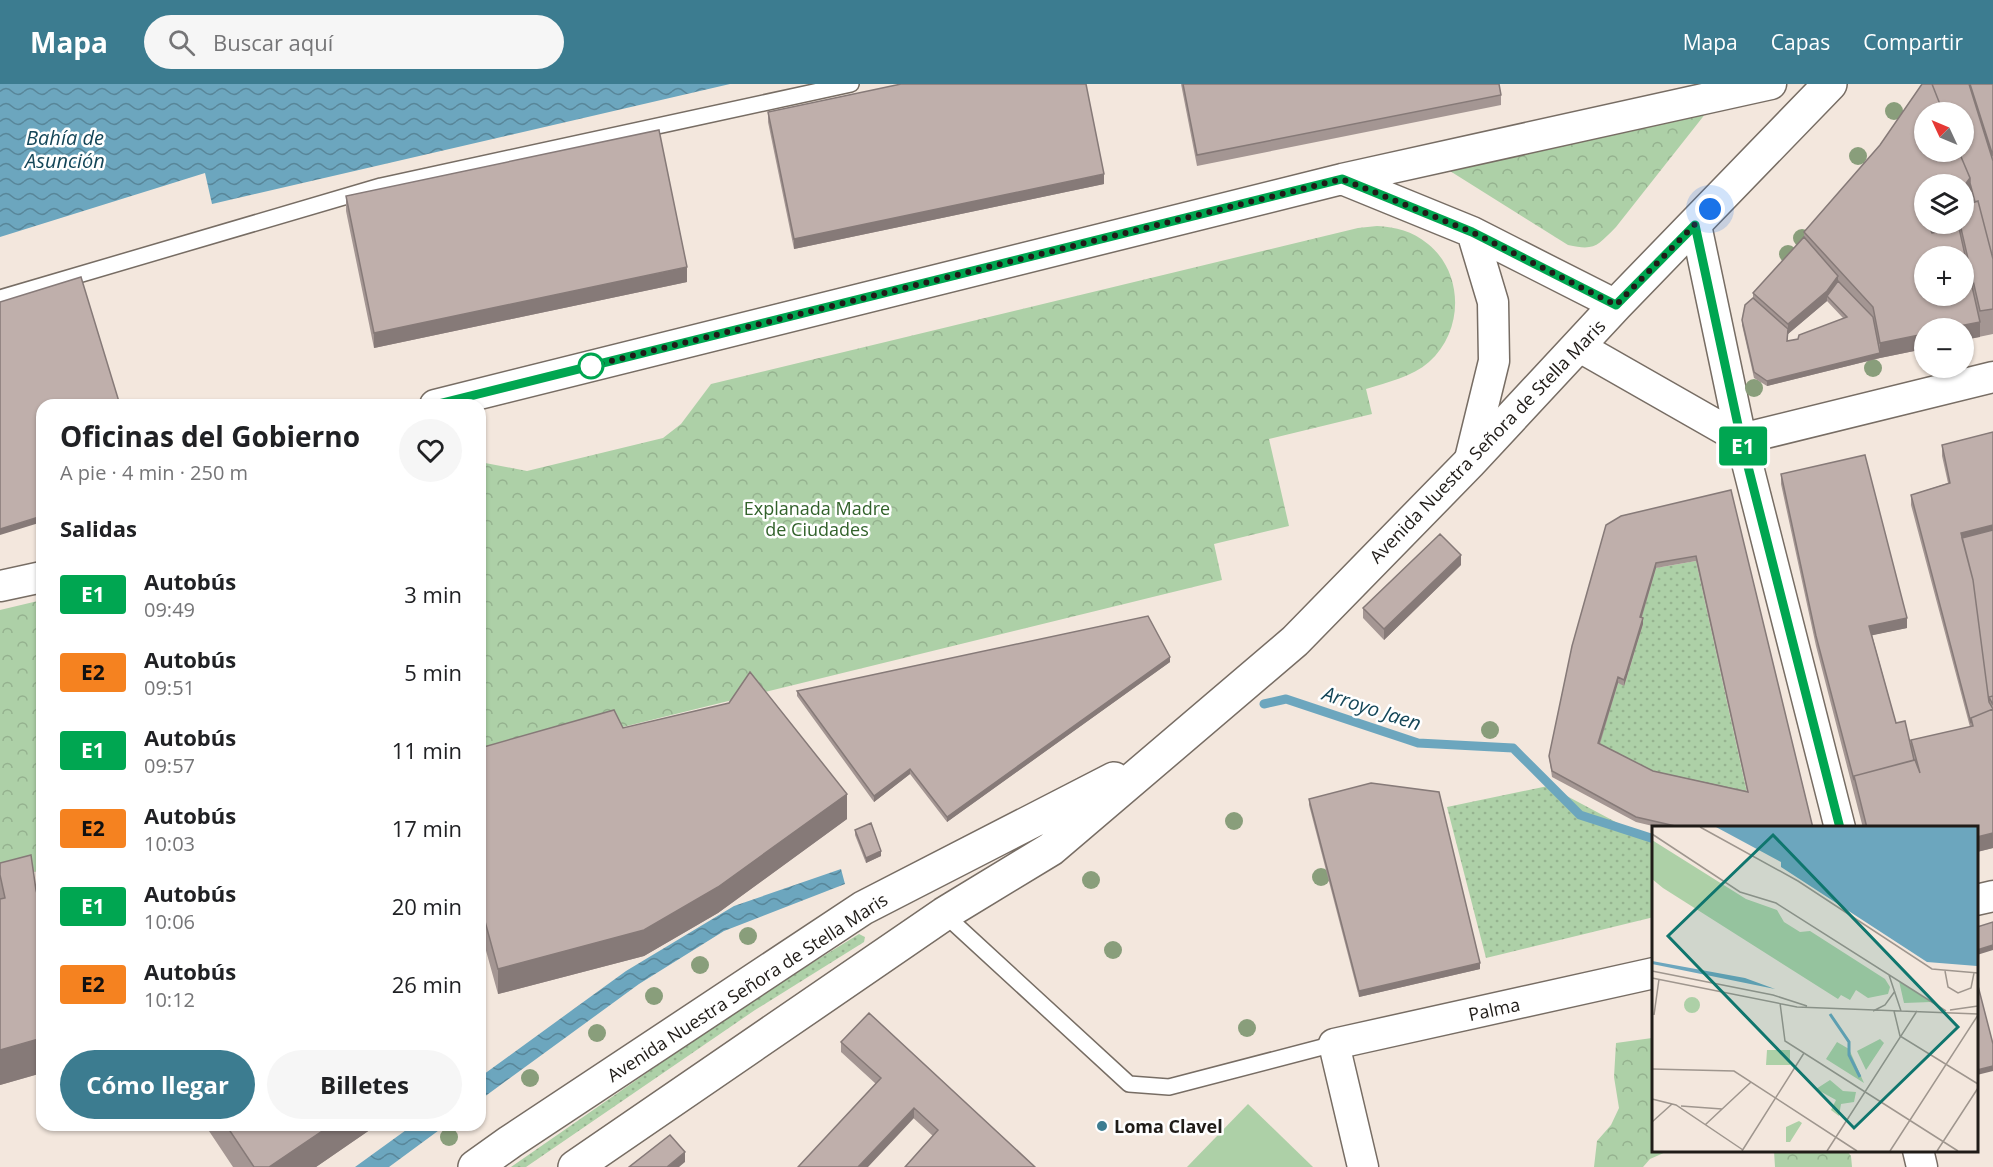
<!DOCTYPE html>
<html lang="es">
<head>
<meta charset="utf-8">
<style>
  :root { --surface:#fff; --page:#f6f6f6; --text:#202124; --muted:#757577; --accent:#3c7c90 }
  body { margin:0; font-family:"Open Sans",sans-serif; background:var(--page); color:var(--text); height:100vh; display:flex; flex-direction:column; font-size:22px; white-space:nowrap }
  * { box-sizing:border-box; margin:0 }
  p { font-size:20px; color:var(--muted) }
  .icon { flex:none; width:33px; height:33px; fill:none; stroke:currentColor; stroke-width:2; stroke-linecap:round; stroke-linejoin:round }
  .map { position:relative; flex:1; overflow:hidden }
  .details { position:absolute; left:36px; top:315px; width:450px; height:732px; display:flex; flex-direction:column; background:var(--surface); border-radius:18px; box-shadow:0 2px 4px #0004 }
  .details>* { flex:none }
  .badge { padding:0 12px; border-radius:4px; font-size:21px; line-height:39px }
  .needle { width:39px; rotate:314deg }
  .controls { position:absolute; left:1914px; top:18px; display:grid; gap:12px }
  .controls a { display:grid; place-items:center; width:60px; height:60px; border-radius:50%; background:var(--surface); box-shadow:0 2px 4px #0004; font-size:30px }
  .you { position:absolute; width:30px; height:30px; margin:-15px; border:4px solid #fff; border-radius:50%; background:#1a73e8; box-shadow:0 0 0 9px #1a73e833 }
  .map>.badge { position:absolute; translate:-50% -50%; box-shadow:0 0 0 3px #fff }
  h2 { padding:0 24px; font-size:22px; line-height:54px }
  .round { display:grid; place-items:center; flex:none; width:63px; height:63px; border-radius:32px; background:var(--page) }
  .summary { display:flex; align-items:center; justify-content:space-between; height:102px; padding:0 24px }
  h1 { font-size:28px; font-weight:700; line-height:45px }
  .action { display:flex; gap:12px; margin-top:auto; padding:12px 24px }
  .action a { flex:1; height:69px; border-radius:36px; background:var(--accent); color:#fff; font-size:24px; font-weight:700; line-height:69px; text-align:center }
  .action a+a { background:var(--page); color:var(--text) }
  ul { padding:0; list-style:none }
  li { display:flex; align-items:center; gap:18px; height:78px; padding:0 24px }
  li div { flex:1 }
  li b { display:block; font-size:22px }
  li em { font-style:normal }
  li .badge { min-width:66px; font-weight:700; text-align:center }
  header { display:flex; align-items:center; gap:36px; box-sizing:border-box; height:84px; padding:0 30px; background:var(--accent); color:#fff }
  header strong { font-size:28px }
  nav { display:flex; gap:33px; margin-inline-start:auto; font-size:21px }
  .search { width:420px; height:54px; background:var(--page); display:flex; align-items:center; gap:15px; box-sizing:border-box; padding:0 21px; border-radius:33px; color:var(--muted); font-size:22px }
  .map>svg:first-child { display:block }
  .grass { fill:url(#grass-dots) }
  .forest { fill:url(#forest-crowns) }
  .pitch { fill:#add0a7 }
  .water { fill:url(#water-waves) }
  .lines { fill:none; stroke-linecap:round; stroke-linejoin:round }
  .stream { stroke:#6ca6be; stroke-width:9 }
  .service-casing { stroke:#776d64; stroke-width:18 }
  .minor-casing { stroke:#776d64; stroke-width:33 }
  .tertiary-casing { stroke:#776d64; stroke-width:36 }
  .service { stroke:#fff; stroke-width:15 }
  .minor { stroke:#fff; stroke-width:30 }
  .tertiary { stroke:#fff; stroke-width:33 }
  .tree { fill:#899e7b }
  .wall { fill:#a49693; fill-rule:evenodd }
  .shaded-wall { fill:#867a78 }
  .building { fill:#bfafab; stroke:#867a78; stroke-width:1.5; fill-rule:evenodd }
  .line-casing { stroke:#fff; stroke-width:14 }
  .line { stroke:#00a651; stroke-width:9 }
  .walk { stroke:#201c18; stroke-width:6; stroke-dasharray:0 10.8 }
  .stop-dot { fill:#fff; stroke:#00a651; stroke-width:3 }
  .poi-dot { fill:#3c7c90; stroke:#fff; stroke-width:2 }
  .labels { text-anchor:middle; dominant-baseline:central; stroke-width:5; stroke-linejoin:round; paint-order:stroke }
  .street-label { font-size:18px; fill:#201c18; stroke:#fff }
  .park-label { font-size:18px; fill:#32622b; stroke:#fff }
  .poi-label { font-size:18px; font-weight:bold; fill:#201c18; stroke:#fff; text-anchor:start }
  .water-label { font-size:20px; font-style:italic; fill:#144658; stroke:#fff }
  .inset-river { fill:none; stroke:#6ca6be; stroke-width:3 }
  .inset-road { fill:none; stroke:#9f968e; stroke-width:1.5 }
  .view { fill:#0f766e; fill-opacity:0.15; stroke:#0f766e; stroke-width:3 }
  .inset-edge { fill:none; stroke:#201c18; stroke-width:3 }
</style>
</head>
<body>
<header>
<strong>Mapa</strong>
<div class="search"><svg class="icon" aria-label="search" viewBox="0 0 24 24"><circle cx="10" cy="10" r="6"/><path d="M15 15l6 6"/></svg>Buscar aquí</div>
<nav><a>Mapa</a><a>Capas</a><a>Compartir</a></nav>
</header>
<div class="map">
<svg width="1993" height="1083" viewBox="0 0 1993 1083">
  <defs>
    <pattern id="grass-dots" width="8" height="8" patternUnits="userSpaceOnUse" patternTransform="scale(1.5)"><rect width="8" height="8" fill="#add0a7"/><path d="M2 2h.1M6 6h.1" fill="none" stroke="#95b28f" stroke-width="1.8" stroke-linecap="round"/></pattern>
    <pattern id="forest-crowns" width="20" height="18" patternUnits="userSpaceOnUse" patternTransform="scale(1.5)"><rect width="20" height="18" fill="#add0a7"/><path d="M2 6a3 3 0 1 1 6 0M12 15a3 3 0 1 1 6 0" fill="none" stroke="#95b28f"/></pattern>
    <pattern id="water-waves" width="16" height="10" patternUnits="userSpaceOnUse" patternTransform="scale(1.5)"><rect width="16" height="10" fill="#6ca6be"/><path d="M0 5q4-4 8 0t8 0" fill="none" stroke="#588699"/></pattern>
  </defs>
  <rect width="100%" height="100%" fill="#f3e7dd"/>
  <path class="grass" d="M1696,477L1748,713L1653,692L1598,664L1618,599L1624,601L1626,596L1643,540L1640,538L1656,484Z
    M1548,702L1627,744L1654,751V833L1486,874L1447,723Z
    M859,850L865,853L864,858L755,926L526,1083H511L749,918Z"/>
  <path class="forest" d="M1717,15L1616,143C1597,162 1595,167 1568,161L1442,82Z
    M1377,142C1396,143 1412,147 1428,160C1464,189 1464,247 1429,278C1412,293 1388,298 1366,305L1372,330L1269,355L1289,442L1214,460L1222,496L480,678V378L527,387L663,354L681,340L711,300L1358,144Z
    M42,516V786L0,796V526Z
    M1652,954L1654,956V1066L1668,1067L1650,1075L1643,1083H1594L1597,1057L1611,1041L1619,1024L1614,993L1616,959Z
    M1774,1067H1847L1851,1072L1852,1083H1775Z"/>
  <path class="pitch" d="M1248,1020L1313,1083H1187Z"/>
  <path class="water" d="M0,0H730L212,120L205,89L0,153Z
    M841,785L845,800L724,847L639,900L480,1016V993L626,887L734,822Z
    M413,1041H446L389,1083H355Z"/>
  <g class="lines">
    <path class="stream" d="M1264,620L1286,615L1418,659L1513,664L1580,731L1654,755"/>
    <g class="service-casing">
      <path id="service" d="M0,214L381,102L851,0
        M944,830L1129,1000L1169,1003L1334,960"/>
    </g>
    <g class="minor-casing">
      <path id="minor" d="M1342,95L1472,148L1616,221
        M1696,141L1741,355L1840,744
        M1578,262L1741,355L1993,293
        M435,321L1342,95L1771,0
        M1469,379L1494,277L1493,218L1472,148
        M0,502L42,493
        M1976,816L1993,812
        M1918,1066L1922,1083
        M1363,1083L1334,960L1654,889"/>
    </g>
    <g class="tertiary-casing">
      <path id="tertiary" d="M475,1083L510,1058L863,824L1114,695
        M575,1083L944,830L1051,765L1295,557L1469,379L1616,221L1830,0"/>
    </g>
    <use href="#service" class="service"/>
    <use href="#minor" class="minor"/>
    <use href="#tertiary" class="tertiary"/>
  </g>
  <g class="tree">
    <circle cx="1894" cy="27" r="9"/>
    <circle cx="1858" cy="72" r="9"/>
    <circle cx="1802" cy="154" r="9"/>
    <circle cx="1788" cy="170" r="9"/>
    <circle cx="1873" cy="284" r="9"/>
    <circle cx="1754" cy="304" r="9"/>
    <circle cx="1490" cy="646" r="9"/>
    <circle cx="1234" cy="737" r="9"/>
    <circle cx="1321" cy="793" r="9"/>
    <circle cx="1091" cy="796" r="9"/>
    <circle cx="748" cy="852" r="9"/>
    <circle cx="1113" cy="866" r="9"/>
    <circle cx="700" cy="881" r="9"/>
    <circle cx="654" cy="912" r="9"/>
    <circle cx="1247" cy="944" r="9"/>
    <circle cx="597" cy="949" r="9"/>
    <circle cx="530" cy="994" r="9"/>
    <circle cx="449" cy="1053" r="9"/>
  </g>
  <path class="wall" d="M1181,0H1499L1501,11V21L1197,82Z
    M1922,0H1993V250L1964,256V244H1924V265L1880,274L1767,302L1754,294L1742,241V236L1753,214V209L1804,153V148L1880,61ZM1964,100V140H1924ZM1827,217L1843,234L1798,255L1787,257L1788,250Z
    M768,28L1104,100L794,165L768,38Z
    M346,112L687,198L374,264L346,127Z
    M1993,348V764L1977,768V744H1863L1816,562L1781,400V390L1907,544L1872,551L1896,639L1911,662V656L1970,643L1911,421V411L1948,399L1942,372V361Z
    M1731,406L1813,744H1661L1636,738L1552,693L1549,672L1606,441ZM1696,477L1747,707L1653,687L1600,660L1618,599L1624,602L1626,596L1643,540L1642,533L1656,484Z
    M1461,481L1384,556L1363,534V524Z
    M1170,578L947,738L910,690L874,718L797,612V607Z
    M729,619L847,735L718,829L644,872L498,910L480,845V664L623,644Z
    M1309,715L1480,885L1359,913L1309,721Z
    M855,746L881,772L866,779L855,751Z
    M0,779L36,806L42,828V989L0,1001Z
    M841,958L1035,1083L933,1052L841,968Z
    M205,1041H377L316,1083H233Z"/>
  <path class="shaded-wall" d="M1104,90V100L794,165V155Z
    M1970,94V109L1964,117V102Z
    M1933,140H1945L1931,156L1930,144Z
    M687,183V198L374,264V249Z
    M1838,192V202L1827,212V217L1788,250L1787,262L1788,240Z
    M1980,238V253L1964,256V244H1949Z
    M1924,250V265L1880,274L1767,302V297L1880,269V259Z
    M42,432V438L0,451V445Z
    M1993,441V452L1963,459L1961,449Z
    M1461,471V481L1384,556V545Z
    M1656,479V484L1640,538V533Z
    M1643,534V540L1624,602V596Z
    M1907,534V544L1869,552V542Z
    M1170,573V578L947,738V733Z
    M1618,593V599L1598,664V659Z
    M910,685V690L874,718V712Z
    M847,710V735L718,829L644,872L498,910V885Z
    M1993,749V764L1977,768V753Z
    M881,767V772L866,779V774Z
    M1993,861V866L1977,871V866Z
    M1480,879V885L1359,913V907Z
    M42,954V989L0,1001V966Z
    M1993,982V987L1977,991V986Z
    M914,1024V1034L868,1083H858Z
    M331,1041H377L316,1083H269Z
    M685,1068V1078L679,1083H667Z"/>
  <path class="building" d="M901,0H1086L1104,90L794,155L768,28Z
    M1183,0H1499L1501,11L1197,71Z
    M1922,0H1932L1943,28H1924V68H1959L1970,94L1964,102V100H1924V140H1933L1930,144L1932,149L1959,144L1980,238L1949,244H1924V250L1880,259L1873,223L1804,148L1880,61ZM1924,172H1964V212H1924Z
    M1932,0H1969L1993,77V175L1978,117L1975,118L1970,99V94L1959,68H1964V28H1943Z
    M1970,0H1993V72Z
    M659,46L687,183L374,249L346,112Z
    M1970,104L1974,118L1964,121V112Z
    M1978,117L1993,175V225L1980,227L1960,140H1964V121Z
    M1941,140H1956L1957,144L1934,148Z
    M1804,153L1838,192L1827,207L1788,240L1753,209Z
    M81,193L120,321H42V432L0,445V218Z
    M1838,197L1873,233L1880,269L1767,297L1754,288L1742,236L1745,221L1753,214L1788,245L1787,257L1798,255L1799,251L1847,233L1827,212Z
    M1993,348V441L1961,449L1973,496L1989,618L1993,625L1971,634V639L1911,411L1950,399L1942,361Z
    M1865,371L1907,534L1869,542L1896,639L1905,637L1914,676L1854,692V696L1816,552L1781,390Z
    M1731,406L1813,744H1684L1636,733L1552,687L1549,672L1572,562L1606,441L1621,432ZM1696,472L1748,708L1653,687L1598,659L1618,593L1624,596L1626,590L1643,534L1640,533L1656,479Z
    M1993,446V612L1989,613V618L1973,496L1962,454Z
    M1440,450L1461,471L1384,545L1363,524Z
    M1148,532L1170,573L947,733L910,685L874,712L797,607Z
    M750,588L847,710L718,803L644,846L498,885L480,819V664L614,626L623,644L729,619Z
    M1993,612V621L1989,613Z
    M1993,625V749L1977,753V744H1867L1854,692L1915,676L1920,689L1911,656L1973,642L1971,634Z
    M1371,699L1439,708L1480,879L1359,907L1309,715Z
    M871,739L881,767L866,774L855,746Z
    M31,771L36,806L42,828V954L0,966V815L5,814L0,791V779Z
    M1993,838V861L1977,866V843Z
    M1977,898L1993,960V982L1977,986Z
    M869,929L1035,1083H905L938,1046L914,1024L858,1083H798L881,994L841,958Z
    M226,1041H331L269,1083H254Z
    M670,1051L685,1068L667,1083H629Z"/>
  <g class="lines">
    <g class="line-casing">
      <path id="line" d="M434,321L1342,95L1472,148L1616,221L1695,141L1741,355L1840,744"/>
    </g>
    <use href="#line" class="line"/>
    <path class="walk" d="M591,282L1342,95L1472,148L1616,221L1710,125"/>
  </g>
  <circle class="stop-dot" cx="591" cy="282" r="12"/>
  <circle class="poi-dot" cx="1102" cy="1042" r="6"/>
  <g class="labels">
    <g class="street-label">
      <text transform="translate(1487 357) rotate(-46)">Avenida Nuestra Señora de Stella Maris</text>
      <text transform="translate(747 903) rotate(-33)">Avenida Nuestra Señora de Stella Maris</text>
      <text transform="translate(1494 925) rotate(-12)">Palma</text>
    </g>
    <g class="park-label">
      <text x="817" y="424">Explanada Madre<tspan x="817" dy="21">de Ciudades</tspan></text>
    </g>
    <g class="poi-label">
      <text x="1114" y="1042">Loma Clavel</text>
    </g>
    <g class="water-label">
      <text x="65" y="53">Bahía de<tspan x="65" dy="23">Asunción</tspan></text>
      <text transform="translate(1372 624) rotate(18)">Arroyo Jaen</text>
    </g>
  </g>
  <g transform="translate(1652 742)">
    <rect width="326" height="326" fill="#f3e7dd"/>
    <path d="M228,213L232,217L214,244L205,225ZM185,216L197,223L212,257L174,233Z" fill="#add0a7"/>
    <path d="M0,14L94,73L125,84L132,96L148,106L158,105L233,153L238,161L236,168L216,172L204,164L198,174L189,169L186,173L11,62L0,53ZM247,155L279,176L252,177ZM178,254L191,265L204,266L202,276L189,278L187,290L179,284L184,274L164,263ZM147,295L150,297L138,316H134V301Z" fill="#add0a7"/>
    <path d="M32 179a8 8 0 1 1 16 0a8 8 0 1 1-16 0ZM115,224H138V239H114Z" fill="#add0a7"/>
    <path d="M64,1H325V140L275,136L129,41V36ZM0,135L93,152L123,163L0,138Z" fill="#6ca6be"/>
    <path class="inset-river" d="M178,188L197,216V229L208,251"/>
    <path class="inset-road" d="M48,1L146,55L280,143L326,147M0,8L88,66L124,77L294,185M0,145L121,169L155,180M293,145L296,161L306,167L319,162L322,147M237,149L249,185M0,152L145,181L326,188M128,177L133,215L306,325M298,184L326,180M221,185L233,179L243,165M242,185L248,210L326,258M2,189L7,153M0,243L82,245L205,325M0,273L24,279L91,324M29,280L70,283M0,296L20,278M53,299L99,256M90,325L152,227M175,325L265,185M238,325L326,189M285,325L326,262"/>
    <path class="view" d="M121,9L306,201L202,302L16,110Z"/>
    <rect width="326" height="326" class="inset-edge"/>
  </g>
</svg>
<div class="controls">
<a><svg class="needle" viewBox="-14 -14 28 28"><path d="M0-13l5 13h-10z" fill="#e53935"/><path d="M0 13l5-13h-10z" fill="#757577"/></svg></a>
<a><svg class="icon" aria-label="layers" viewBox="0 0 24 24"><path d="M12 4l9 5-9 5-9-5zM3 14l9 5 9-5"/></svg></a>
<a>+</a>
<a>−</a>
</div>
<div class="you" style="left:1710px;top:125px"></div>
<b class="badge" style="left:1743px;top:362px;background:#00a651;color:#fff">E1</b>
<section class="details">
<div class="summary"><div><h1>Oficinas del Gobierno</h1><p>A pie · 4 min · 250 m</p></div><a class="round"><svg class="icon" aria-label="heart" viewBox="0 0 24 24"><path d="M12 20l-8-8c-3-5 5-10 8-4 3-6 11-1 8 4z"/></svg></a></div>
<h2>Salidas</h2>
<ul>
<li><span class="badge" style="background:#00a651;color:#fff">E1</span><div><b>Autobús</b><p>09:49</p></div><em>3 min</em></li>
<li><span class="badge" style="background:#f58220;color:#111">E2</span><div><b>Autobús</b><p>09:51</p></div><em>5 min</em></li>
<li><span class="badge" style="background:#00a651;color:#fff">E1</span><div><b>Autobús</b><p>09:57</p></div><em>11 min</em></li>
<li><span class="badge" style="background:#f58220;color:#111">E2</span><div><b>Autobús</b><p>10:03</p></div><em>17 min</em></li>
<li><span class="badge" style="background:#00a651;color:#fff">E1</span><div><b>Autobús</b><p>10:06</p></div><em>20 min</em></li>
<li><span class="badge" style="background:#f58220;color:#111">E2</span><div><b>Autobús</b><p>10:12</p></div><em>26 min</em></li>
</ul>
<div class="action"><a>Cómo llegar</a><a>Billetes</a></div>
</section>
</div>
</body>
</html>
